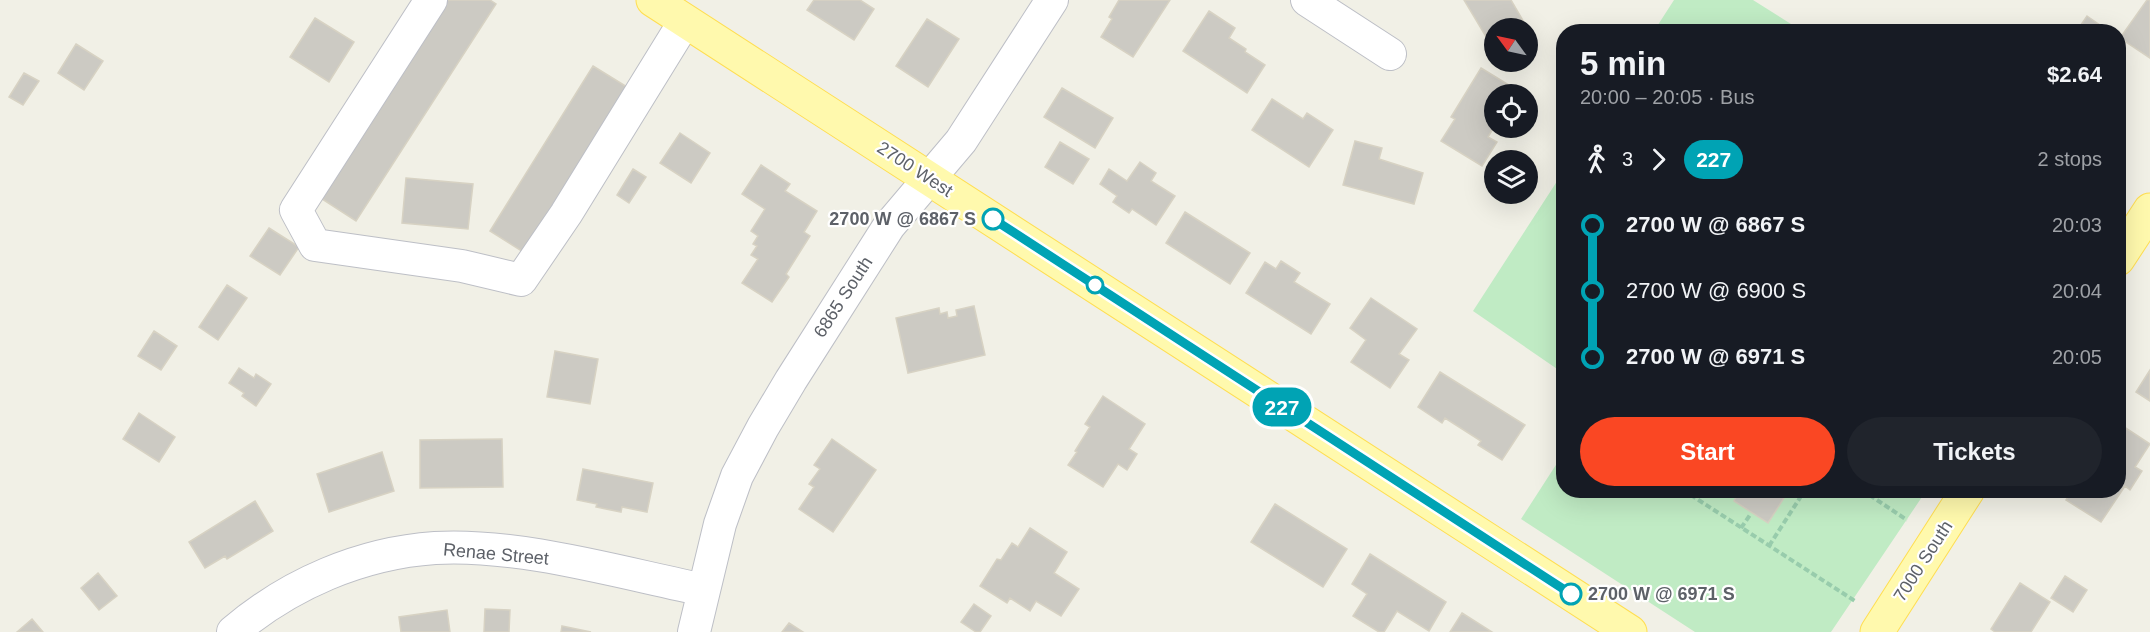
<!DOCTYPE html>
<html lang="en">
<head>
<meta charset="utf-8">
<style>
  :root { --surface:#171b24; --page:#20242c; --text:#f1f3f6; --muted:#9ea1a6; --accent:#fa4723 }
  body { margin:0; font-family:Helvetica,sans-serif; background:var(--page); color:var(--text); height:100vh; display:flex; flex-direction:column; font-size:22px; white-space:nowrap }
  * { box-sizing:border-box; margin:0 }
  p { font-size:20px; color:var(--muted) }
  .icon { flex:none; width:33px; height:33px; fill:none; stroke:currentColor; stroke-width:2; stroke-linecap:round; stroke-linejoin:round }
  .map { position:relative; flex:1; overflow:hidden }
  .panel { position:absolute; left:1556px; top:24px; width:570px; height:474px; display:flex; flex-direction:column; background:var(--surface); border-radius:24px; box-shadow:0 6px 24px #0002 }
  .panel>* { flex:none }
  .badge { padding:0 12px; border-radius:20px; font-size:21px; line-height:39px }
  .needle { width:39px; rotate:303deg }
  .buttons { position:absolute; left:1484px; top:18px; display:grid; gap:12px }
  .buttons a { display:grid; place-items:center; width:54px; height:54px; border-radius:50%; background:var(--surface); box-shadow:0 6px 24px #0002; font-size:30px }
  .map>.badge { position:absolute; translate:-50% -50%; box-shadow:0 0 0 3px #fff }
  .legs { display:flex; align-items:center; gap:9px; height:66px; padding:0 24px; font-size:20px }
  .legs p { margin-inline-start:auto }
  .overview { display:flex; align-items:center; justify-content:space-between; height:102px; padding:0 24px }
  h1 { font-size:33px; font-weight:600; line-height:45px }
  .action { display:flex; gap:12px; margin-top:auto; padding:12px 24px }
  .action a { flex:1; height:69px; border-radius:36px; background:var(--accent); color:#fff; font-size:24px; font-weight:600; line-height:69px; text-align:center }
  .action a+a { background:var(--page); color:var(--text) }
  ul { padding:0 24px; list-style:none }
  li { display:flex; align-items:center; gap:21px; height:66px; font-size:22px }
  li i { display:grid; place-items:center; width:9px; height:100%; margin:0 8px; background:currentColor }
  li i::after { content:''; width:15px; height:15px; margin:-8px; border:4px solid; border-radius:50%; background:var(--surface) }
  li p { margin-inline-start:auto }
  li:first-child i { background:linear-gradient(#0000 50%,currentColor 0) }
  li:last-child i { background:linear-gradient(currentColor 50%,#0000 0) }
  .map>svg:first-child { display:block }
  .green { fill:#c0ebc4 }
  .building { fill:#cccac3; stroke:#d7d2c3; stroke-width:1.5 }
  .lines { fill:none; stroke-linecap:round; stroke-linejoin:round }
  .minor-casing { stroke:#bdbfc6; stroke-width:34 }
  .major-casing { stroke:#ffde51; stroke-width:35 }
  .path { stroke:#98ccac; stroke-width:4; stroke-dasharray:6 3; stroke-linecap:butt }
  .minor { stroke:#fff; stroke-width:32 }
  .major { stroke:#fff9ad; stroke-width:33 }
  .line-1-casing { stroke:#fff; stroke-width:14 }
  .line-1 { stroke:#00a3b4; stroke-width:9 }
  .stop-1-dot { fill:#fff; stroke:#00a3b4; stroke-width:3 }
  .labels { text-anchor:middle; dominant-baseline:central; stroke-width:4.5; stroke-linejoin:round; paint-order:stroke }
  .street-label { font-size:18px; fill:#5d6168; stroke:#fff }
  .stop-label { font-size:18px; font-weight:bold; fill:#5d6168; stroke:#fff; text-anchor:end }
</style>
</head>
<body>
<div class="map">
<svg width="2150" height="632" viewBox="0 0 2150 632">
  <rect width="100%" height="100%" fill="#f1f0e6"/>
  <path class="green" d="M1674,0H1753L1802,31H1654Z
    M1563,172V373L1473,311Z
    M1563,454V490L1926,491L1831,632H1695L1521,519Z"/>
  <path class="building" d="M446,0H490L496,4L356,221L319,197Z
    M814,0H860L874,9L854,40L807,10Z
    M1119,0H1170L1133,57L1101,37L1112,19L1109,17Z
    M1464,0H1511L1529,31L1527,32V28H1494V50Z
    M2147,0H2150V58L2120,38Z
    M1209,11L1235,28L1229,38L1246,49L1245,52L1265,65L1247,93L1183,51Z
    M2087,16L2110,32H2076Z
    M315,18L354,42L329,82L290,57Z
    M927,19L959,39L928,87L896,66Z
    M76,44L103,61L84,90L58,73Z
    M593,66L632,90L528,255L490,231Z
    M1481,68L1517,90L1514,94H1494V127L1488,137L1497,142L1482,166L1441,141L1455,119L1451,117Z
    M24,73L39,81L23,105L9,97Z
    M1062,88L1113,118L1095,148L1044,117Z
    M1272,99L1303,119L1307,113L1333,130L1309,167L1252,130Z
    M680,133L710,153L691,183L660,163Z
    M1355,141L1382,148L1379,159L1423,173L1414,204L1343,185Z
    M1060,142L1089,159L1073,184L1045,167Z
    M1140,162L1156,173L1151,181L1175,196L1156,225L1132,209L1129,213L1113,202L1117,196L1100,184L1109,169L1127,181Z
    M761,165L790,184L785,191L817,211L804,232L810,236L786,274L789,277L772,302L742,283L758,259L751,255L757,246L753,244L758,236L751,231L765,209L742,194Z
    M633,169L646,177L629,203L617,195Z
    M406,178L473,184L468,229L402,223Z
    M1185,212L1250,253L1230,284L1166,243Z
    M269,228L299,247L280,275L250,256Z
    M1281,261L1300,273L1294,282L1330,304L1311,334L1246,293L1265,262L1276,269Z
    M227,285L247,298L218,340L199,327Z
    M1371,298L1417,329L1399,354L1409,360L1390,388L1351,362L1366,340L1350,328Z
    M974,306L985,355L908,373L896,318L939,308L940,314L947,312L948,318L957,316L956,310Z
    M154,331L177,346L161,370L138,356Z
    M555,351L598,359L590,404L547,397Z
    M239,368L254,378L256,374L271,384L256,406L242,396L244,393L229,383Z
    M2150,370V401L2136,392Z
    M1440,372L1525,425L1502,460L1478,445L1481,441L1445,418L1442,423L1418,407Z
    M1103,396L1145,424L1129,449L1137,454L1127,470L1118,464L1103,487L1068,465L1077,452L1075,451L1090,427L1085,424Z
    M139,413L175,437L159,462L123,439Z
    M2118,423L2150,444L2135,467L2142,471L2130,490L2125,486L2101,522L2066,500L2072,490H2118Z
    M502,439L503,487L420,488V440Z
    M832,439L876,470L833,532L799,509L814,487L809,484L820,469L814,465Z
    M382,452L394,491L329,512L317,474Z
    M583,469L653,483L647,512L622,507L621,512L596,507L597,504L577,500Z
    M1740,490H1789L1768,523L1734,501Z
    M255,501L273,531L227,559L225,556L205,568L189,542Z
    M1275,504L1347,549L1323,587L1251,542Z
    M1030,528L1067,552L1054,573L1079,589L1061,616L1036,601L1030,611L1010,598L1007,603L980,586L997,559L1001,560L1012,543L1018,547Z
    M1370,554L1446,602L1429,631L1397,611L1384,632H1379L1353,616L1367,594L1352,584Z
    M98,573L117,596L99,610L81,588Z
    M2065,576L2087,590L2073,612L2051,598Z
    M2020,583L2050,602L2031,632H1995L1991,629Z
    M974,604L991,616L980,632H976L961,622Z
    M485,609L510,610L509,632H484Z
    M447,610L450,632H401L399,617Z
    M1462,613L1492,632H1450Z
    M32,619L43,632H17Z
    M789,623L803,632H782Z
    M562,626L591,632H561Z"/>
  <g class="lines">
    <g class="minor-casing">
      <path id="minor" d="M431,0L296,210L315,245L462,266L521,280L566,214L685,21
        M1307,0L1390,54
        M233,632C289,584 361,553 435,548C519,543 621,573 704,590
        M694,632L720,524L737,476L763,427L791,380L889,226L961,141L1052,0"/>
    </g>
    <g class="major-casing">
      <path id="major" d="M653,0L1630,632
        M2118,259L2150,210
        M1877,632L1968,490"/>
    </g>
    <path class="path" d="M1683,490L1855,601
      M1862,490L1907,520
      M1741,528L1750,515
      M1769,546L1805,490"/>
    <use href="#minor" class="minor"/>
    <use href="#major" class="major"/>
  </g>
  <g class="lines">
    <g class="line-1-casing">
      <path id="line-1" d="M993,219L1571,594"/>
    </g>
    <use href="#line-1" class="line-1"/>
  </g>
  <g class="stop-1-dot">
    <circle cx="993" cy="219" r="10"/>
    <circle cx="1095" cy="285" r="8"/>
    <circle cx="1571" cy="594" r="10"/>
  </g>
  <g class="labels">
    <g class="street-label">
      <text transform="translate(915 169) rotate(33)">2700 West</text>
      <text transform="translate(843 297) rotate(-57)">6865 South</text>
      <text transform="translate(496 554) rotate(5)">Renae Street</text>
      <text transform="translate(1923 561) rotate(-57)">7000 South</text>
    </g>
    <g class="stop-label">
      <text x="976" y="219">2700 W @ 6867 S</text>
      <text x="1588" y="594" text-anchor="start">2700 W @ 6971 S</text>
    </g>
  </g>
</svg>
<div class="buttons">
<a><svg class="needle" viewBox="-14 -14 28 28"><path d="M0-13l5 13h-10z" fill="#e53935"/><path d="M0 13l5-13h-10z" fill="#9ea1a6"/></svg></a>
<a><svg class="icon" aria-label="locate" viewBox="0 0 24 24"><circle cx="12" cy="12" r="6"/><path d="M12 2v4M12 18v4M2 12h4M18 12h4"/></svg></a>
<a><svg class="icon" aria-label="layers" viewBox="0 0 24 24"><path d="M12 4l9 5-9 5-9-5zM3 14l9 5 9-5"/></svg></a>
</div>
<b class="badge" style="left:1282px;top:407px;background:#00a3b4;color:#fff">227</b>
<section class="panel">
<div class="overview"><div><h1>5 min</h1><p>20:00 – 20:05 · Bus</p></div><b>$2.64</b></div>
<div class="legs"><svg class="icon" aria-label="walk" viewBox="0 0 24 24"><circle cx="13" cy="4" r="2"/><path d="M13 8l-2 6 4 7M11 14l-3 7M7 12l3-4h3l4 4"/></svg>3<svg class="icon" aria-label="forward" viewBox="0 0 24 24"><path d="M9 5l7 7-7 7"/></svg><b class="badge" style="background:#00a3b4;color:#fff">227</b><p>2 stops</p></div>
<ul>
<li><i style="color:#00a3b4"></i><b>2700 W @ 6867 S</b><p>20:03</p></li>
<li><i style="color:#00a3b4"></i><span>2700 W @ 6900 S</span><p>20:04</p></li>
<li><i style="color:#00a3b4"></i><b>2700 W @ 6971 S</b><p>20:05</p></li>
</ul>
<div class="action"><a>Start</a><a>Tickets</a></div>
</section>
</div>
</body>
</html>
